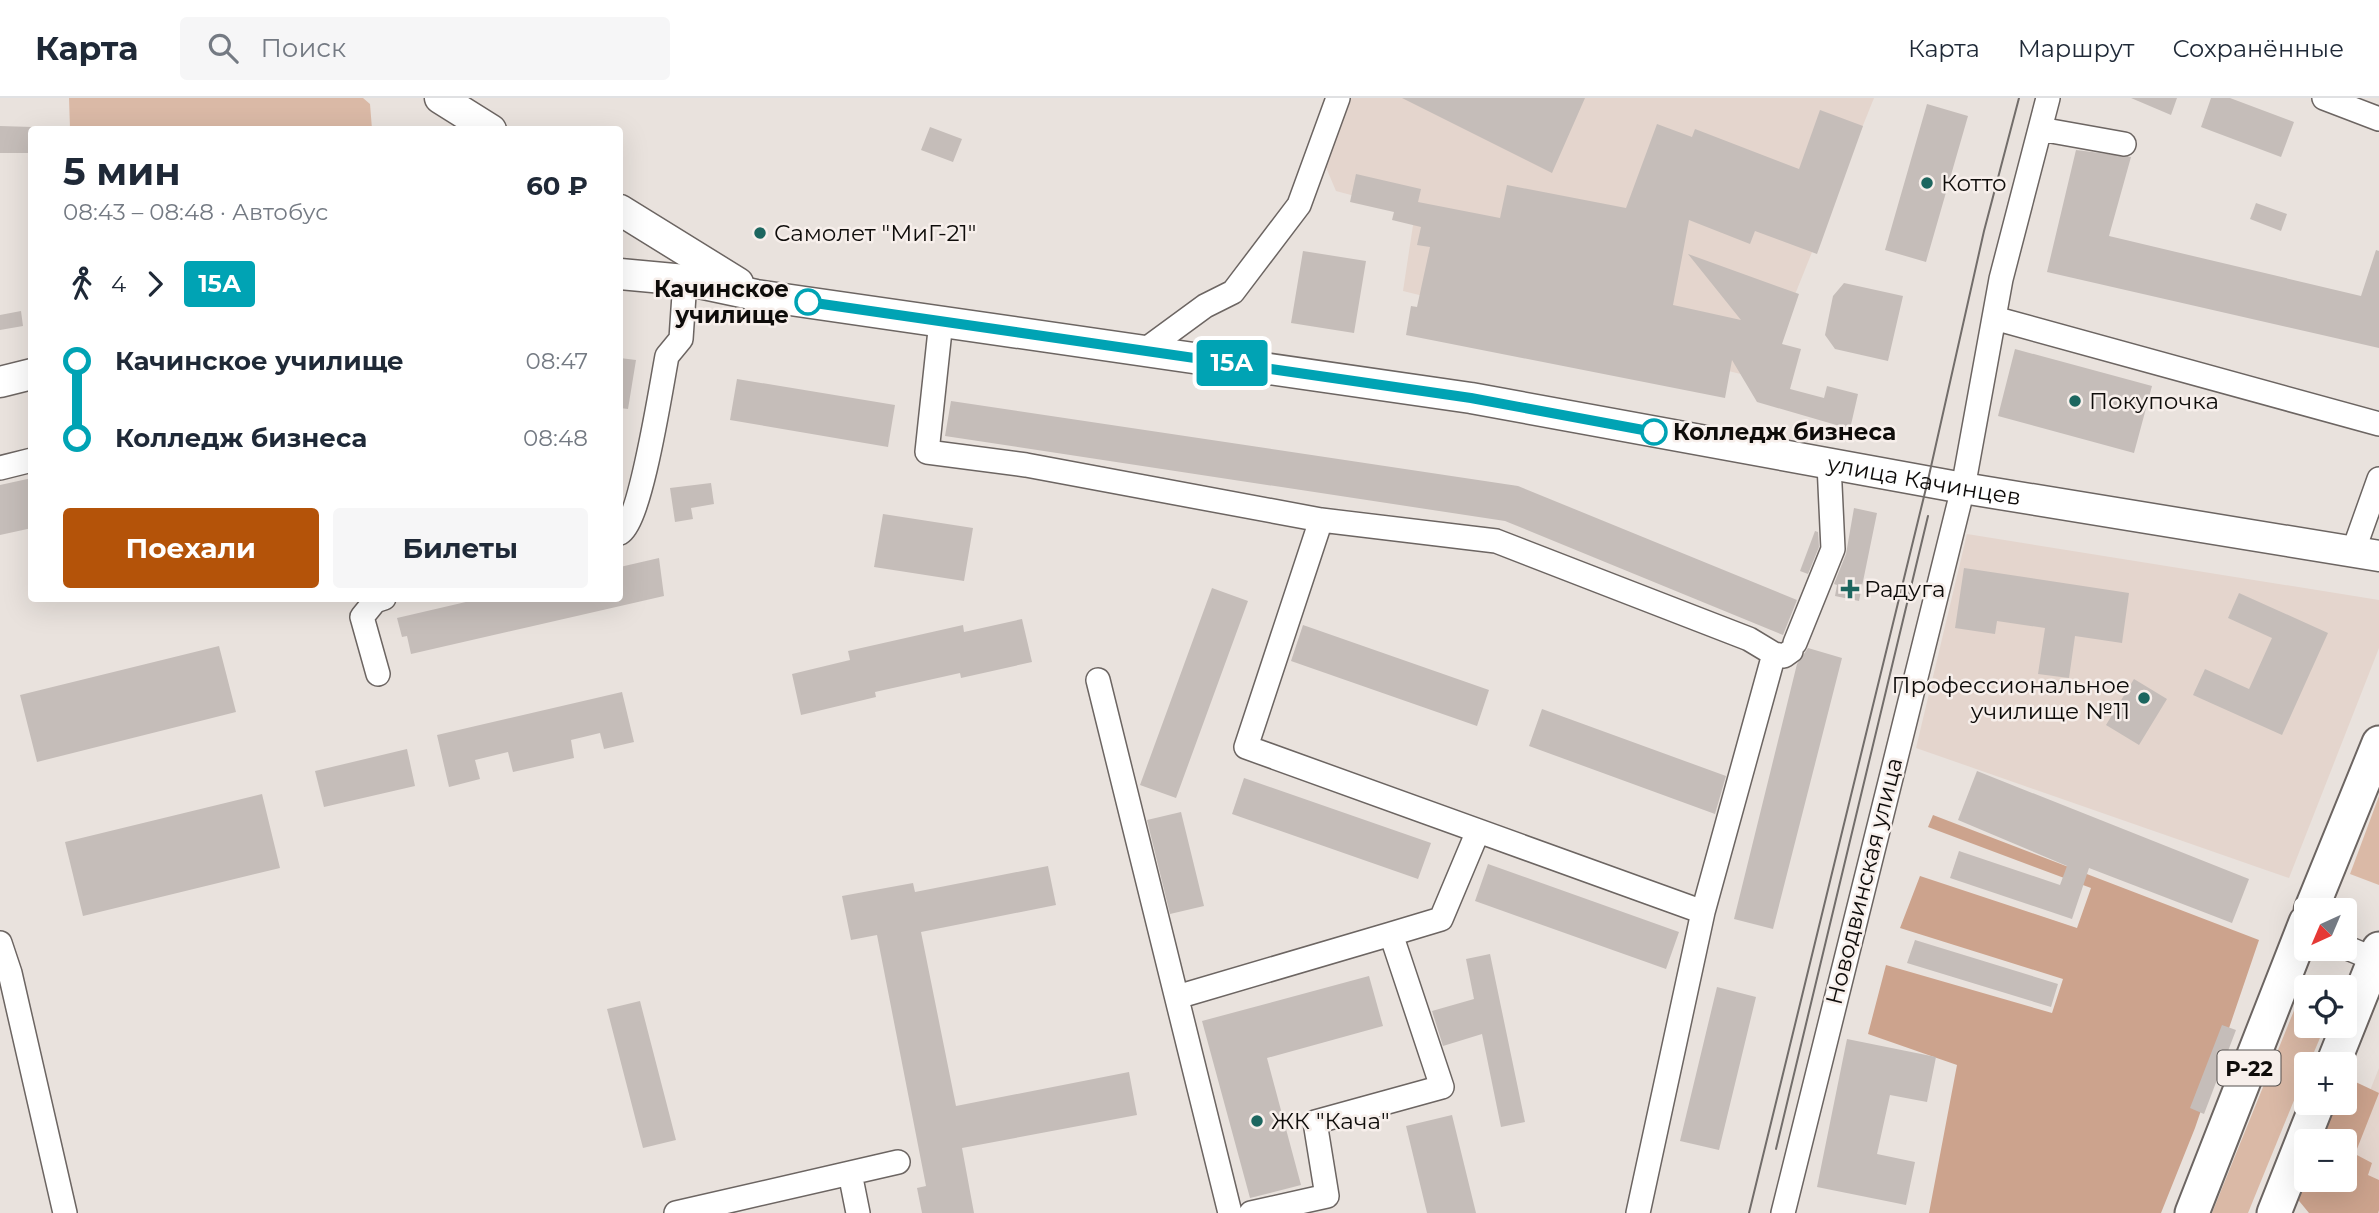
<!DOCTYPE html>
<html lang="ru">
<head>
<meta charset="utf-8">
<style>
  :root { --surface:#fff; --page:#f6f6f7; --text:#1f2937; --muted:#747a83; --line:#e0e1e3; --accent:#b45309 }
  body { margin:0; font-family:Montserrat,sans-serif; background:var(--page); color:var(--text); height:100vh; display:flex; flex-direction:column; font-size:26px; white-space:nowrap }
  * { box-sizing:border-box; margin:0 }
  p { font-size:23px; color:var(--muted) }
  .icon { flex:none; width:38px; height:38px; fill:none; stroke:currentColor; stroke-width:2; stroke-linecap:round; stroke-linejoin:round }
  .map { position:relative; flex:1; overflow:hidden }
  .details { position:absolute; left:28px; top:28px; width:595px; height:476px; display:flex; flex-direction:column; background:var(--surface); border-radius:7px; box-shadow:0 7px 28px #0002 }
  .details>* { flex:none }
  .badge { padding:0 14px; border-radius:5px; font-size:24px; line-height:46px }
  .needle { width:46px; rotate:224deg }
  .fabs { position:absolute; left:2294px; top:800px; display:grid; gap:14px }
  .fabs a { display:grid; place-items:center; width:63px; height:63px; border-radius:7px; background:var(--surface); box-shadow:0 7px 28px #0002; font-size:35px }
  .map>.badge { position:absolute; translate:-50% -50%; box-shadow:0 0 0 4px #fff }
  .legs { display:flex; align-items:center; gap:10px; height:77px; padding:0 35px; font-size:23px }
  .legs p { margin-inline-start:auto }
  .overview { display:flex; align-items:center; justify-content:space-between; height:119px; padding:0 35px }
  h1 { font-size:38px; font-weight:700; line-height:52px }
  .cta { display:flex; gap:14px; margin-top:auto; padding:14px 35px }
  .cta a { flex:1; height:80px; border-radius:7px; background:var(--accent); color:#fff; font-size:28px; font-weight:700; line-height:80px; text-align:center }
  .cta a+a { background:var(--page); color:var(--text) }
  ul { padding:0 35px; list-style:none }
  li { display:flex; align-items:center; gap:24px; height:77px; font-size:26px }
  li i { display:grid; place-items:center; width:10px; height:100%; margin:0 9px; background:currentColor }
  li i::after { content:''; width:18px; height:18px; margin:-9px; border:5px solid; border-radius:50%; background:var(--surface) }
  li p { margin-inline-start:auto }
  li:first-child i { background:linear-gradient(#0000 50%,currentColor 0) }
  li:last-child i { background:linear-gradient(currentColor 50%,#0000 0) }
  header { display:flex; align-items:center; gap:42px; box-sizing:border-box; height:98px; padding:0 35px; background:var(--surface); border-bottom:2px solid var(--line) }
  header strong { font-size:33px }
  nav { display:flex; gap:38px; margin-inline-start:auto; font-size:24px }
  .search { width:490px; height:63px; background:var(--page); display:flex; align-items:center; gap:18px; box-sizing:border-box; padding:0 24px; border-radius:7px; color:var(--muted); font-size:26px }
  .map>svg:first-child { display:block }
  .built { fill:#e4d5cd }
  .green { fill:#dab9a6 }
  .forest { fill:#cca38d }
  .building { fill:#c5bdb9 }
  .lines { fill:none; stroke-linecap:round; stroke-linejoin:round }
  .minor-casing { stroke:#6c6562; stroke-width:26 }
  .major-casing { stroke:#6c6562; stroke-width:33 }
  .highway-casing { stroke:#6c6562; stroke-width:37 }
  .minor { stroke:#fff; stroke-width:23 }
  .major { stroke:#fff; stroke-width:30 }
  .highway { stroke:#fff; stroke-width:33 }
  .tram { stroke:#726d6a; stroke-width:2 }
  .line-1-casing { stroke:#fff; stroke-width:16 }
  .line-1 { stroke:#00a3b4; stroke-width:10 }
  .poi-dot { fill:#1c665f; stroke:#f7efeb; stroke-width:2.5 }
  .stop-1-dot { fill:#fff; stroke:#00a3b4; stroke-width:3.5 }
  .labels { text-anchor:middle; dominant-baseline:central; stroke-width:5; stroke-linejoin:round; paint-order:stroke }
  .shield { fill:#f7efeb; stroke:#54504e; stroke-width:2 }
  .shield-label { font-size:21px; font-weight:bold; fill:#0e0c0a }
  .poi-label { font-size:23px; fill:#0e0c0a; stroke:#f7efeb; text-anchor:start }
  .stop-label { font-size:23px; font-weight:bold; fill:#0e0c0a; stroke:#f7efeb; text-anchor:end }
  .street-label { font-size:23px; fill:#0e0c0a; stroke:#f7efeb }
</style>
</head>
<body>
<header>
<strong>Карта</strong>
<div class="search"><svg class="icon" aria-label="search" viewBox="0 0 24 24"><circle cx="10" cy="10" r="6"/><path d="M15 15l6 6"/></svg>Поиск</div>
<nav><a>Карта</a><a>Маршрут</a><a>Сохранённые</a></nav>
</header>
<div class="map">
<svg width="2379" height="1115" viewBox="0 0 2379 1115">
  <rect width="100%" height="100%" fill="#e9e2dd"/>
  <path class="built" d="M1345,0H1874L1761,281L1403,193L1415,114L1336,93L1325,67Z
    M1967,436L2379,502V550L2289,780L1916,650Z
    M2379,970V1115H2321L2345,1082V1055Z"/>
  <path class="green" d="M69,0H363L370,6L372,31H70Z
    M2379,698V787L2350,776Z
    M2308,878L2341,889H2306V928H2325L2309,966H2306V973L2248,1115H2212Z"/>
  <path class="forest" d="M1933,717L2259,842L2195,1030L2161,1115H1929L1957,967L1868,936L1886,867L2052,915L2063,881L1900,830L1920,778L2077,830L2091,790L1928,729Z
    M2345,979L2379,995L2355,1056L2372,1065L2368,1077L2379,1082V1112L2378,1115H2309L2295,1098L2306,1071V1082H2345V1043H2318L2334,1005L2345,1004Z"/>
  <path class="building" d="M1402,0H1585L1552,75Z
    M2131,0H2177L2171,17Z
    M2211,0H2230L2294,24L2281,59L2201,29Z
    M1927,6L1968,18L1926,164L1885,152Z
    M1820,12L1863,28L1817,156L1755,133L1750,146L1689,122L1673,207L1741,222L1688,156L1799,196L1782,246L1801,251L1790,291L1824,300L1827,288L1858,296L1850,331L1757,304L1732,262L1725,300L1406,237L1411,208L1417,209L1430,149L1417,147L1421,129L1392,122L1394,114L1350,104L1356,76L1421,91L1418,104L1500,120L1507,87L1626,110L1657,26L1692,39L1695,31L1799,71Z
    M0,28L32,29V55H0Z
    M930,29L962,41L953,64L921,52Z
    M2076,52L2131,59L2109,138L2361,198L2376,152L2379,153V250L2047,174Z
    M2256,105L2287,116L2281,133L2250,121Z
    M1303,153L1366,163L1354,235L1291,225Z
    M1844,185L1903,198L1888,263L1835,251L1825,237L1833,198Z
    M21,213L23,228L0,232V217Z
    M2015,251L2152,288L2134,355L1998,318Z
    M620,260L636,262L628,311L620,310Z
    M737,281L895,307L888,349L730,322Z
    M951,303L1518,388L1797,502L1783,537L1505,423L945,338Z
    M32,380V430L0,437V387Z
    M711,385L714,406L691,410L693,421L675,424L670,390Z
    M1854,410L1877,415L1859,503L1835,498L1837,487L1834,486L1846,456Z
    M883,416L973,430L964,483L874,469Z
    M1815,433L1818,434L1819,449L1808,476L1800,473Z
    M659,460L664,498L411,556L407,538L402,539L397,520L483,500H620V469Z
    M1964,470L2129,495L2122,545L2075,538L2069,580L2038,576L2045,530L1997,523L1995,536L1955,530Z
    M1212,490L1248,503L1176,700L1140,687Z
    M2239,495L2328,535L2282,637L2193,597L2205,571L2249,591L2272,540L2228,520Z
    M1022,521L1032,564L961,580L960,575L875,594L876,599L801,617L792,576L850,562L848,553L963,527L964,534Z
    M1303,527L1489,592L1477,628L1291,563Z
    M219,548L236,614L37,664L20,597Z
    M1808,550L1842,560L1773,831L1734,821L1797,566Z
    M2134,581L2167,601L2139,647L2106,627Z
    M622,594L634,644L604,651L600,635L571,642L574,660L513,674L508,654L475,662L480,681L449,689L437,637Z
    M1542,611L1726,678L1715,716L1529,648Z
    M407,651L415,688L324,709L315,673Z
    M1977,673L2249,781L2232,825L2089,770L2072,821L1950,780L1959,753L2060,787L2067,768L1958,722Z
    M1244,680L1431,745L1418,781L1232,716Z
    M262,696L280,770L83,818L65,744Z
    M1181,714L1204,808L1170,816L1147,722Z
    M1488,766L1679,834L1666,871L1475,803Z
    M1048,768L1056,807L921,834L956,1008L1129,974L1137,1017L962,1050L974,1115H922L917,1090L926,1088L877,837L851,842L842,798L913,785L915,794Z
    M1915,842L2058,886L2051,909L1907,865Z
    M1490,856L1525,1024L1501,1029L1482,936L1443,948L1432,913L1474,901L1466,861Z
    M1369,878L1383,928L1267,960L1301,1087L1250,1100L1202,923Z
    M1717,889L1756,899L1719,1052L1680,1043Z
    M640,903L676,1042L643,1050L607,911Z
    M2222,927L2236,932L2204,1016L2190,1010Z
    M1847,941L1936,959L1927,1004L1890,997L1877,1056L1915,1064L1906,1107L1817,1089Z
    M1452,1017L1476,1115H1427L1406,1028Z"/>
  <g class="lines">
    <g class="minor-casing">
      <path id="minor" d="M2324,0L2379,21
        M2040,31L2124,46
        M1994,220L2379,326
        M941,223L927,354L1026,367L1321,422L1496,443L1749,541L1774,556L1784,558L1791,553
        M1145,252L1205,208L1233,194L1299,107L1338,0
        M0,370L32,362
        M1321,422L1246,649L1703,814L1774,556
        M620,435C641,423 661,289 667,258L681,241L685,182
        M2353,454L2379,381
        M1795,545L1833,451L1829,366
        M378,576L362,519L375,503L384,500
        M1098,582L1230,1115
        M1391,836L1441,821L1478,733
        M0,845L10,875L65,1115
        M2345,849L2379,863
        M1177,899L1391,836L1442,989L1315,1024L1327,1098L1251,1115
        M850,1075L858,1115
        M676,1115L898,1064
        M1638,1115L1703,814
        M1783,1115L1963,390L2001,181L2048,0"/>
    </g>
    <g class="major-casing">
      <g id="major">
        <path d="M440,0L491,32"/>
        <path d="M620,112L738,185"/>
        <path id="s1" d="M620,176L685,182L756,197L1471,300L1963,390L2379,458"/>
        <path d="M0,284L32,276"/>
      </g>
    </g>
    <g class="highway-casing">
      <path id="highway" d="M2311,812L2379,645
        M2333,966L2379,851
        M2192,1115L2306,824
        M2274,1115L2318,1004"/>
    </g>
    <use href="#minor" class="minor"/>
    <use href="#major" class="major"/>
    <use href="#highway" class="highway"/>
    <path class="tram" d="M1776,1051L1928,418
      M1749,1115L1928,382L1984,133L2019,0"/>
  </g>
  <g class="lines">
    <g class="line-1-casing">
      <path id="line-1" d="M808,204L1471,300L1654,334"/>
    </g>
    <use href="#line-1" class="line-1"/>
  </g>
  <g class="poi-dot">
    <circle cx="1927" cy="85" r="7"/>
    <circle cx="760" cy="135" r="7"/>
    <circle cx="2075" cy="303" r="7"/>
    <path d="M1846.5 480.5h7v7h7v7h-7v7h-7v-7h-7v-7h7z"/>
    <circle cx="2144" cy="600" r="7"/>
    <circle cx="1257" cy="1023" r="7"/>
  </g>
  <g class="stop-1-dot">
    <circle cx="808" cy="204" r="12"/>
    <circle cx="1654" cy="334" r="12"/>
  </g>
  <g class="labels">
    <rect class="shield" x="2217.5" y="952.5" width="63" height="35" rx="5"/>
    <g class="shield-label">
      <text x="2249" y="970">Р-22</text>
    </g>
    <g class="poi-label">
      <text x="1941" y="85">Котто</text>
      <text x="774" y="135">Самолет "МиГ-21"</text>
      <text x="2089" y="303">Покупочка</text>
      <text x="1864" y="491">Радуга</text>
      <text x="2130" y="587" text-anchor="end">Профессиональное<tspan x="2130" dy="26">училище №11</tspan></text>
      <text x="1271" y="1023">ЖК "Кача"</text>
    </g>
    <g class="stop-label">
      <text x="789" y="191">Качинское<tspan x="789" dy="26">училище</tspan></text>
      <text x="1673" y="334" text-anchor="start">Колледж бизнеса</text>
    </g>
    <g class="street-label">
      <text stroke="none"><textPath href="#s1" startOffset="1321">улица Качинцев</textPath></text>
      <text transform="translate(1864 783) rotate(-76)">Новодвинская улица</text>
    </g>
  </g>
</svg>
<div class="fabs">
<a><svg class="needle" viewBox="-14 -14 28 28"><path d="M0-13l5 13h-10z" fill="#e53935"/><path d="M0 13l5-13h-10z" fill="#747a83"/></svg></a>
<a><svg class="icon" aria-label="locate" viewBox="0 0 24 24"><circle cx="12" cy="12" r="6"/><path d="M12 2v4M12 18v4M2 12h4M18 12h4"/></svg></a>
<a>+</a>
<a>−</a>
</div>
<b class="badge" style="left:1232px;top:265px;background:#00a3b4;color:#fff">15А</b>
<section class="details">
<div class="overview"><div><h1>5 мин</h1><p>08:43 – 08:48 · Автобус</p></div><b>60 ₽</b></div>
<div class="legs"><svg class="icon" aria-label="walk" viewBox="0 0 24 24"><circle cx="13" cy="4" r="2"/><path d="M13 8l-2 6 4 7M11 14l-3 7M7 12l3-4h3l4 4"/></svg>4<svg class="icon" aria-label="forward" viewBox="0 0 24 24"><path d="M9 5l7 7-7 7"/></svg><b class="badge" style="background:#00a3b4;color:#fff">15А</b></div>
<ul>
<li><i style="color:#00a3b4"></i><b>Качинское училище</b><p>08:47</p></li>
<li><i style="color:#00a3b4"></i><b>Колледж бизнеса</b><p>08:48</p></li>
</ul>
<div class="cta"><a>Поехали</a><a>Билеты</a></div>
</section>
</div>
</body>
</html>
